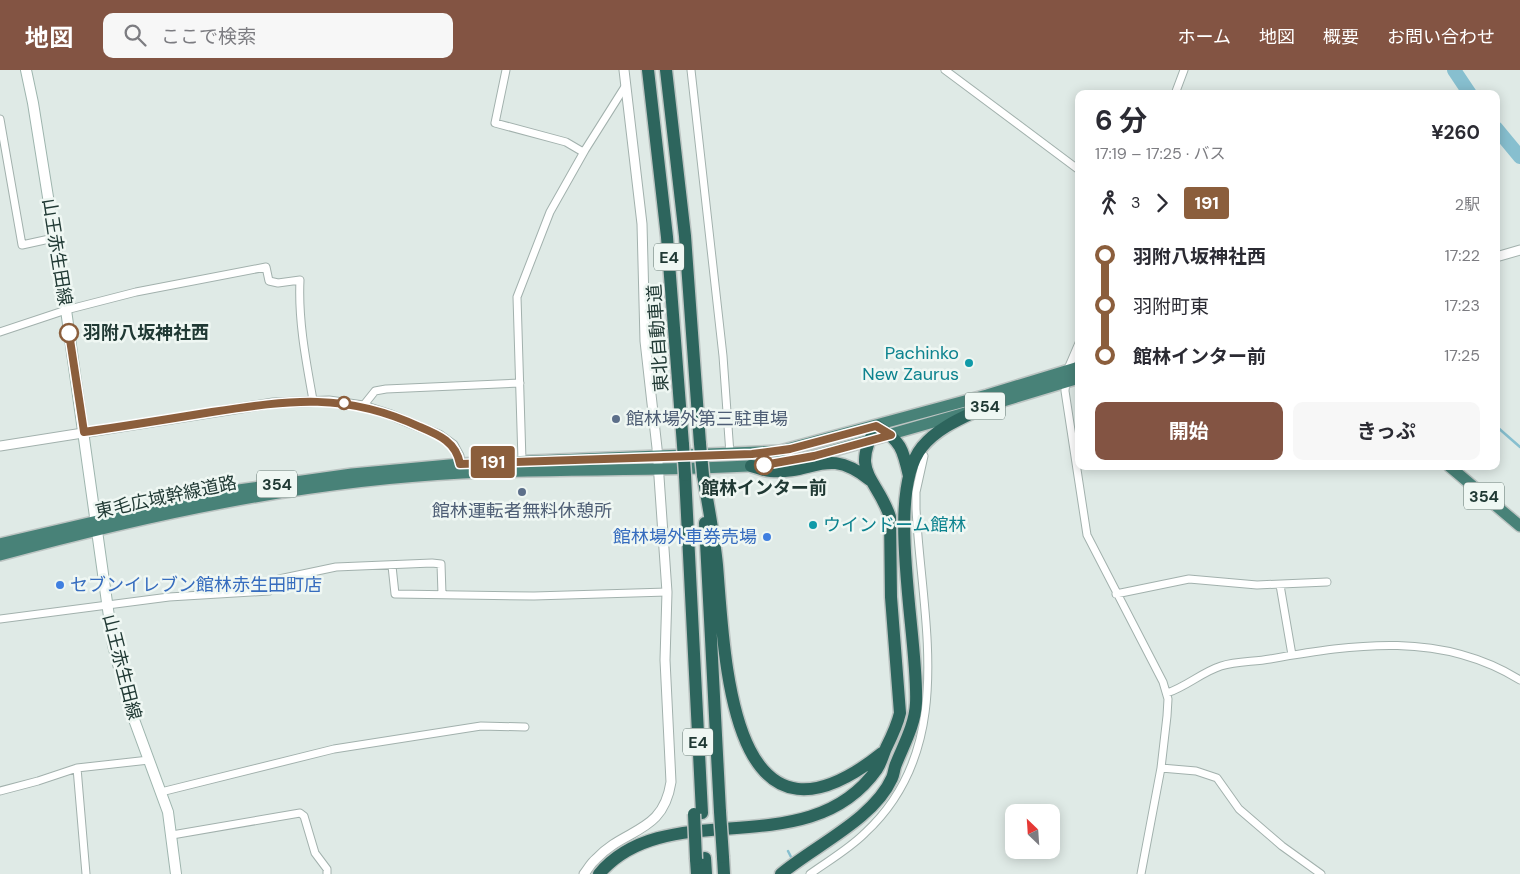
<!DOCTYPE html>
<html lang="ja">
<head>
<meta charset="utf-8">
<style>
  :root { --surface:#fff; --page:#f7f7f7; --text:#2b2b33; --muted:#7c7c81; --accent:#835443 }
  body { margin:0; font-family:"DM Sans","Noto Sans JP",sans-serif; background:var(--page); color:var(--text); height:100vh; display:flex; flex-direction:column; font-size:19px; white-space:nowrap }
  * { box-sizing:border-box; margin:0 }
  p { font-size:16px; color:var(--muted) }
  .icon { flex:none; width:28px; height:28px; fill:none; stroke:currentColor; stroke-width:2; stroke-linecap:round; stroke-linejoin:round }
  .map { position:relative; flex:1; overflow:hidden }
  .sheet { position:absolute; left:1075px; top:20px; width:425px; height:380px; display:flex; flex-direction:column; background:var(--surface); border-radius:10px; box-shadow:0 2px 12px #0003 }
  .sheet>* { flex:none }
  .badge { padding:0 10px; border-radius:4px; font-size:18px; line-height:32px }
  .needle { width:32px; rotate:335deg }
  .buttons { position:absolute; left:1005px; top:734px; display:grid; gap:10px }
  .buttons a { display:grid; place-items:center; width:55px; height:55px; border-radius:10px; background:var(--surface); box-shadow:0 2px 12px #0003; font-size:25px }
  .map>.badge { position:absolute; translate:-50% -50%; box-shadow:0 0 0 2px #fff }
  .legs { display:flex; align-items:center; gap:8px; height:55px; padding:0 20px; font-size:16px }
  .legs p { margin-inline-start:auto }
  .overview { display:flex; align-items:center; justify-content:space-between; height:85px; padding:0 20px }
  h1 { font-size:28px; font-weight:700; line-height:38px }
  .action { display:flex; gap:10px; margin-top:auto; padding:10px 20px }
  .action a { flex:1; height:58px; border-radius:10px; background:var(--accent); color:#fff; font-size:20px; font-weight:700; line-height:58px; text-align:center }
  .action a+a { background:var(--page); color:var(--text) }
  ul { padding:0 20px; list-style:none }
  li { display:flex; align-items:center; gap:18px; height:50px; font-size:19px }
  li i { display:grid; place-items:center; width:8px; height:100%; margin:0 6px; background:currentColor }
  li i::after { content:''; width:12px; height:12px; margin:-6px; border:4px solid; border-radius:50%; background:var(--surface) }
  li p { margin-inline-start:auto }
  li:first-child i { background:linear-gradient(#0000 50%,currentColor 0) }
  li:last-child i { background:linear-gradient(currentColor 50%,#0000 0) }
  header { display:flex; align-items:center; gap:30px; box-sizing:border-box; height:70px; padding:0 25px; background:var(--accent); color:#fff }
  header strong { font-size:24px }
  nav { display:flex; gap:28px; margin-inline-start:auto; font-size:18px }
  .search { width:350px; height:45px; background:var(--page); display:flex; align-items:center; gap:12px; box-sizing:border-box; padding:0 18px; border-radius:10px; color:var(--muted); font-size:19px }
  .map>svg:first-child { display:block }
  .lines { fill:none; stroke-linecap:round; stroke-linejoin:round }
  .stream { stroke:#87bfcf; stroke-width:2.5 }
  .river { stroke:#87bfcf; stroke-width:14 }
  .minor-casing { stroke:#a2b1ad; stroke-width:9 }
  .tertiary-casing { stroke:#a2b1ad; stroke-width:11 }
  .secondary-casing { stroke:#9eb5ae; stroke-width:12 }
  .trunk-casing { stroke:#bcc4c2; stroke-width:14 }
  .motorway-casing { stroke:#bcc4c2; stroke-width:15 }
  .minor { stroke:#fff; stroke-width:7 }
  .tertiary { stroke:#fff; stroke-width:9 }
  .secondary { stroke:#fff; stroke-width:10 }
  .trunk { stroke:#488278; stroke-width:11 }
  .motorway { stroke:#2d655d; stroke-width:12 }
  .motorway-bridge-casing { stroke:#bcc4c2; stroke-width:15; stroke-linecap:butt }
  .motorway-bridge { stroke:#2d655d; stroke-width:12 }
  .line-1-casing { stroke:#fff; stroke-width:11 }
  .line-1 { stroke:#8b5e3c; stroke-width:8 }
  .stop-1-dot { fill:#fff; stroke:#8b5e3c; stroke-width:2.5 }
  .culture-dot { fill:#0f9aa8; stroke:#eff7f3; stroke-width:2 }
  .service-dot { fill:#5c6f8a; stroke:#eff7f3; stroke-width:2 }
  .shop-dot { fill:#3f7fe0; stroke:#eff7f3; stroke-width:2 }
  .labels { text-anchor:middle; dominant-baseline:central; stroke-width:5; stroke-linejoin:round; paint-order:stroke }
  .shield { fill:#eff7f3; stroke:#5e726d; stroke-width:1 }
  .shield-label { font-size:16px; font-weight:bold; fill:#203934 }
  .street-label { font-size:18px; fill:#203934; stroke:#eff7f3 }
  .stop-label { font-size:18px; font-weight:bold; fill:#203934; stroke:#eff7f3; text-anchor:start }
  .culture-label { font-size:18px; fill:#0d838f; stroke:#eff7f3; text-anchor:end }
  .service-label { font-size:18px; fill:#4e5e75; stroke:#eff7f3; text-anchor:start }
  .shop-label { font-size:18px; fill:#366cbe; stroke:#eff7f3; text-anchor:end }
</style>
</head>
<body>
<header>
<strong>地図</strong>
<div class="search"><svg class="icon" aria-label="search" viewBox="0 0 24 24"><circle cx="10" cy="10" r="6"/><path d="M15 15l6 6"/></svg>ここで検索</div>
<nav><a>ホーム</a><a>地図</a><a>概要</a><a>お問い合わせ</a></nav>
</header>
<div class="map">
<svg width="1520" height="804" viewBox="0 0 1520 804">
  <rect width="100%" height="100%" fill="#dfeae6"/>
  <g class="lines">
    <path class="stream" d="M1496,356L1520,377
      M788,781L791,787"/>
    <path class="river" d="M1454,0L1470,24
      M1496,58L1520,87"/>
    <g class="minor-casing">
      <path id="minor" d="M506,0L495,53L566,72L583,82
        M691,0L723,286L730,384
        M945,0L1079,100
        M1175,24L1184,0
        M0,49L22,175L54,168
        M0,262L66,240L136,222L266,197L269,211L278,213L300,210C298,250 306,291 313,330
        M1079,273L1067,301L1065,321L1087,465L1163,612L1168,629L1167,646L1161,698L1141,804
        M363,336L375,321L386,319L520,313
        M522,391L517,227L550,142L585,80L626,15
        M392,496L395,524L534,526L667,522
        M1280,515L1292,585
        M1116,524L1189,509L1257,515L1327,512
        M0,549L169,527L269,521L279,509L336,497L432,493L441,494L442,524
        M1167,623C1186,617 1202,602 1221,596C1237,591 1254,592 1270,589C1356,574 1441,561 1520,610
        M77,698L86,804
        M1161,698L1196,701L1217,708L1239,739L1282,776L1321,804
        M0,721L38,711L77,698L149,690
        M161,722L334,679L481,656L525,657
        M172,765L300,743L304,746L315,783L327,799V804
        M810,804C828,791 849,779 865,763C958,677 922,551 916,439V422L924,386"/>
    </g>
    <g class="tertiary-casing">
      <path id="tertiary" d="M1496,187L1520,180
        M0,376L273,333L329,331L363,336L391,345L439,365L453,375L459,386L460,400
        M584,804C588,799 591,793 596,789C626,757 663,764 671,712L665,590L667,522L657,378L645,271L642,154L624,0"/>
    </g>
    <g class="secondary-casing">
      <path id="secondary" d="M26,0L33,33L66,240L113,575L129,636L168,742L176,804"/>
    </g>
    <g class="trunk-casing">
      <path id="trunk" d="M980,338L1079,308
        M1449,396L1520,456
        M0,474L217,423L352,404L460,394L780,381L987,325L1079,297
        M0,485C151,444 305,411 462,403C567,398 672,402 777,394L814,386L965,343"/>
    </g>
    <g class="motorway-casing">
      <path id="motorway" d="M648,0L667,167L683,375
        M666,0L685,166L700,374
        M751,396C757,397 764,401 770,401C814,405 826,375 870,410
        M685,405L702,743
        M703,405C708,435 714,465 717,495C725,591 730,804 882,683
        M705,453L720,742
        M723,787L724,804
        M705,788L706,804
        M696,789L697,804
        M599,804C667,723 808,797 877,699C881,693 883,685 886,678C892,666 897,656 900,643L891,527L890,447C877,407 849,403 877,356C901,371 903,379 909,406
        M781,804C814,776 874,749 892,708C894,704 894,698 896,694C904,674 915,655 916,633C919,570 884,424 922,377C939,356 965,347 989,335"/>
    </g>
    <use href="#minor" class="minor"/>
    <use href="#tertiary" class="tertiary"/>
    <use href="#secondary" class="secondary"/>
    <use href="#trunk" class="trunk"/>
    <use href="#motorway" class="motorway"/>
    <g class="motorway-bridge-casing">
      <path id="motorway-bridge" d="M700,374L703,405
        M683,375L685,405
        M720,742L723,787
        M694,744L696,789"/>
    </g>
    <use href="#motorway-bridge" class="motorway-bridge"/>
  </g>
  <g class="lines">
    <g class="line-1-casing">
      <path id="line-1" d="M69,263L84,362C126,356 169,349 212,342C291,330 345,322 420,357C439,365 456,372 460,394L752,384L790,379L876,356L891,365L814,386L764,395"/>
    </g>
    <use href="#line-1" class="line-1"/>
  </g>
  <g class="stop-1-dot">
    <circle cx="69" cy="263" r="9"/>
    <circle cx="344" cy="333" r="6"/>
    <circle cx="764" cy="395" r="9"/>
  </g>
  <g class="culture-dot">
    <circle cx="969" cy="293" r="5"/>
    <circle cx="813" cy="455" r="5"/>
  </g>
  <g class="service-dot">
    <circle cx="616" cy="349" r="5"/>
    <circle cx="522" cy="422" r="5"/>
  </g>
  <g class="shop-dot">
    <circle cx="767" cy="467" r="5"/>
    <circle cx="60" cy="515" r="5"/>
  </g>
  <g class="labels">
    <g class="shield">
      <rect x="654" y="173.5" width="30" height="27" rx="4"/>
      <rect x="965" y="322.5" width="40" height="27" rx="4"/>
      <rect x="257" y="400.5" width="40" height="27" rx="4"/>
      <rect x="1464" y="412.5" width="40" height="27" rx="4"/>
      <rect x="683" y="658.5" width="30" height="27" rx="4"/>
    </g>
    <g class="shield-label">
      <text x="669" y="187">E4</text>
      <text x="985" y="336">354</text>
      <text x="277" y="414">354</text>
      <text x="1484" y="426">354</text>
      <text x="698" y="672">E4</text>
    </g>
    <g class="street-label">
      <text transform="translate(57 182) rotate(81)">山王赤生田線</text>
      <text transform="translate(658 268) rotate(-94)">東北自動車道</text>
      <text transform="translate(166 427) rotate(-12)">東毛広域幹線道路</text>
      <text transform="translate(122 597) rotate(76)">山王赤生田線</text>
    </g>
    <g class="stop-label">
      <text x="83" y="263">羽附八坂神社西</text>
      <text x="764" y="418" text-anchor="middle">館林インター前</text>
    </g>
    <g class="culture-label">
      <text x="959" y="283">Pachinko<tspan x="959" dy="21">New Zaurus</tspan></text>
      <text x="823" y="455" text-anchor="start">ウインドーム館林</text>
    </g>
    <g class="service-label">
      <text x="626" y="349">館林場外第三駐車場</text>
      <text x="522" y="441" text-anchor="middle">館林運転者無料休憩所</text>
    </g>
    <g class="shop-label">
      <text x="757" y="467">館林場外車券売場</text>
      <text x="70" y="515" text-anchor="start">セブンイレブン館林赤生田町店</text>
    </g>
  </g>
</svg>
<div class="buttons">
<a><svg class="needle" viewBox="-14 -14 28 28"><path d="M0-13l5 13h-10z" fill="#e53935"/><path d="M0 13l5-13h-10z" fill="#7c7c81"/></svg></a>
</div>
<b class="badge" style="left:493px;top:392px;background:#8b5e3c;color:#fff">191</b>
<section class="sheet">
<div class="overview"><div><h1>6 分</h1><p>17:19 – 17:25 · バス</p></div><b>¥260</b></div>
<div class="legs"><svg class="icon" aria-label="walk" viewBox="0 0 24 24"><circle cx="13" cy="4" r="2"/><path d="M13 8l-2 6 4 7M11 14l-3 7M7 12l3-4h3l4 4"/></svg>3<svg class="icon" aria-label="forward" viewBox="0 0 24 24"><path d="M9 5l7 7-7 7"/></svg><b class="badge" style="background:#8b5e3c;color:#fff">191</b><p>2駅</p></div>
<ul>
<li><i style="color:#8b5e3c"></i><b>羽附八坂神社西</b><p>17:22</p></li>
<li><i style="color:#8b5e3c"></i><span>羽附町東</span><p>17:23</p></li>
<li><i style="color:#8b5e3c"></i><b>館林インター前</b><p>17:25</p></li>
</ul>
<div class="action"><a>開始</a><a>きっぷ</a></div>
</section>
</div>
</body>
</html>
